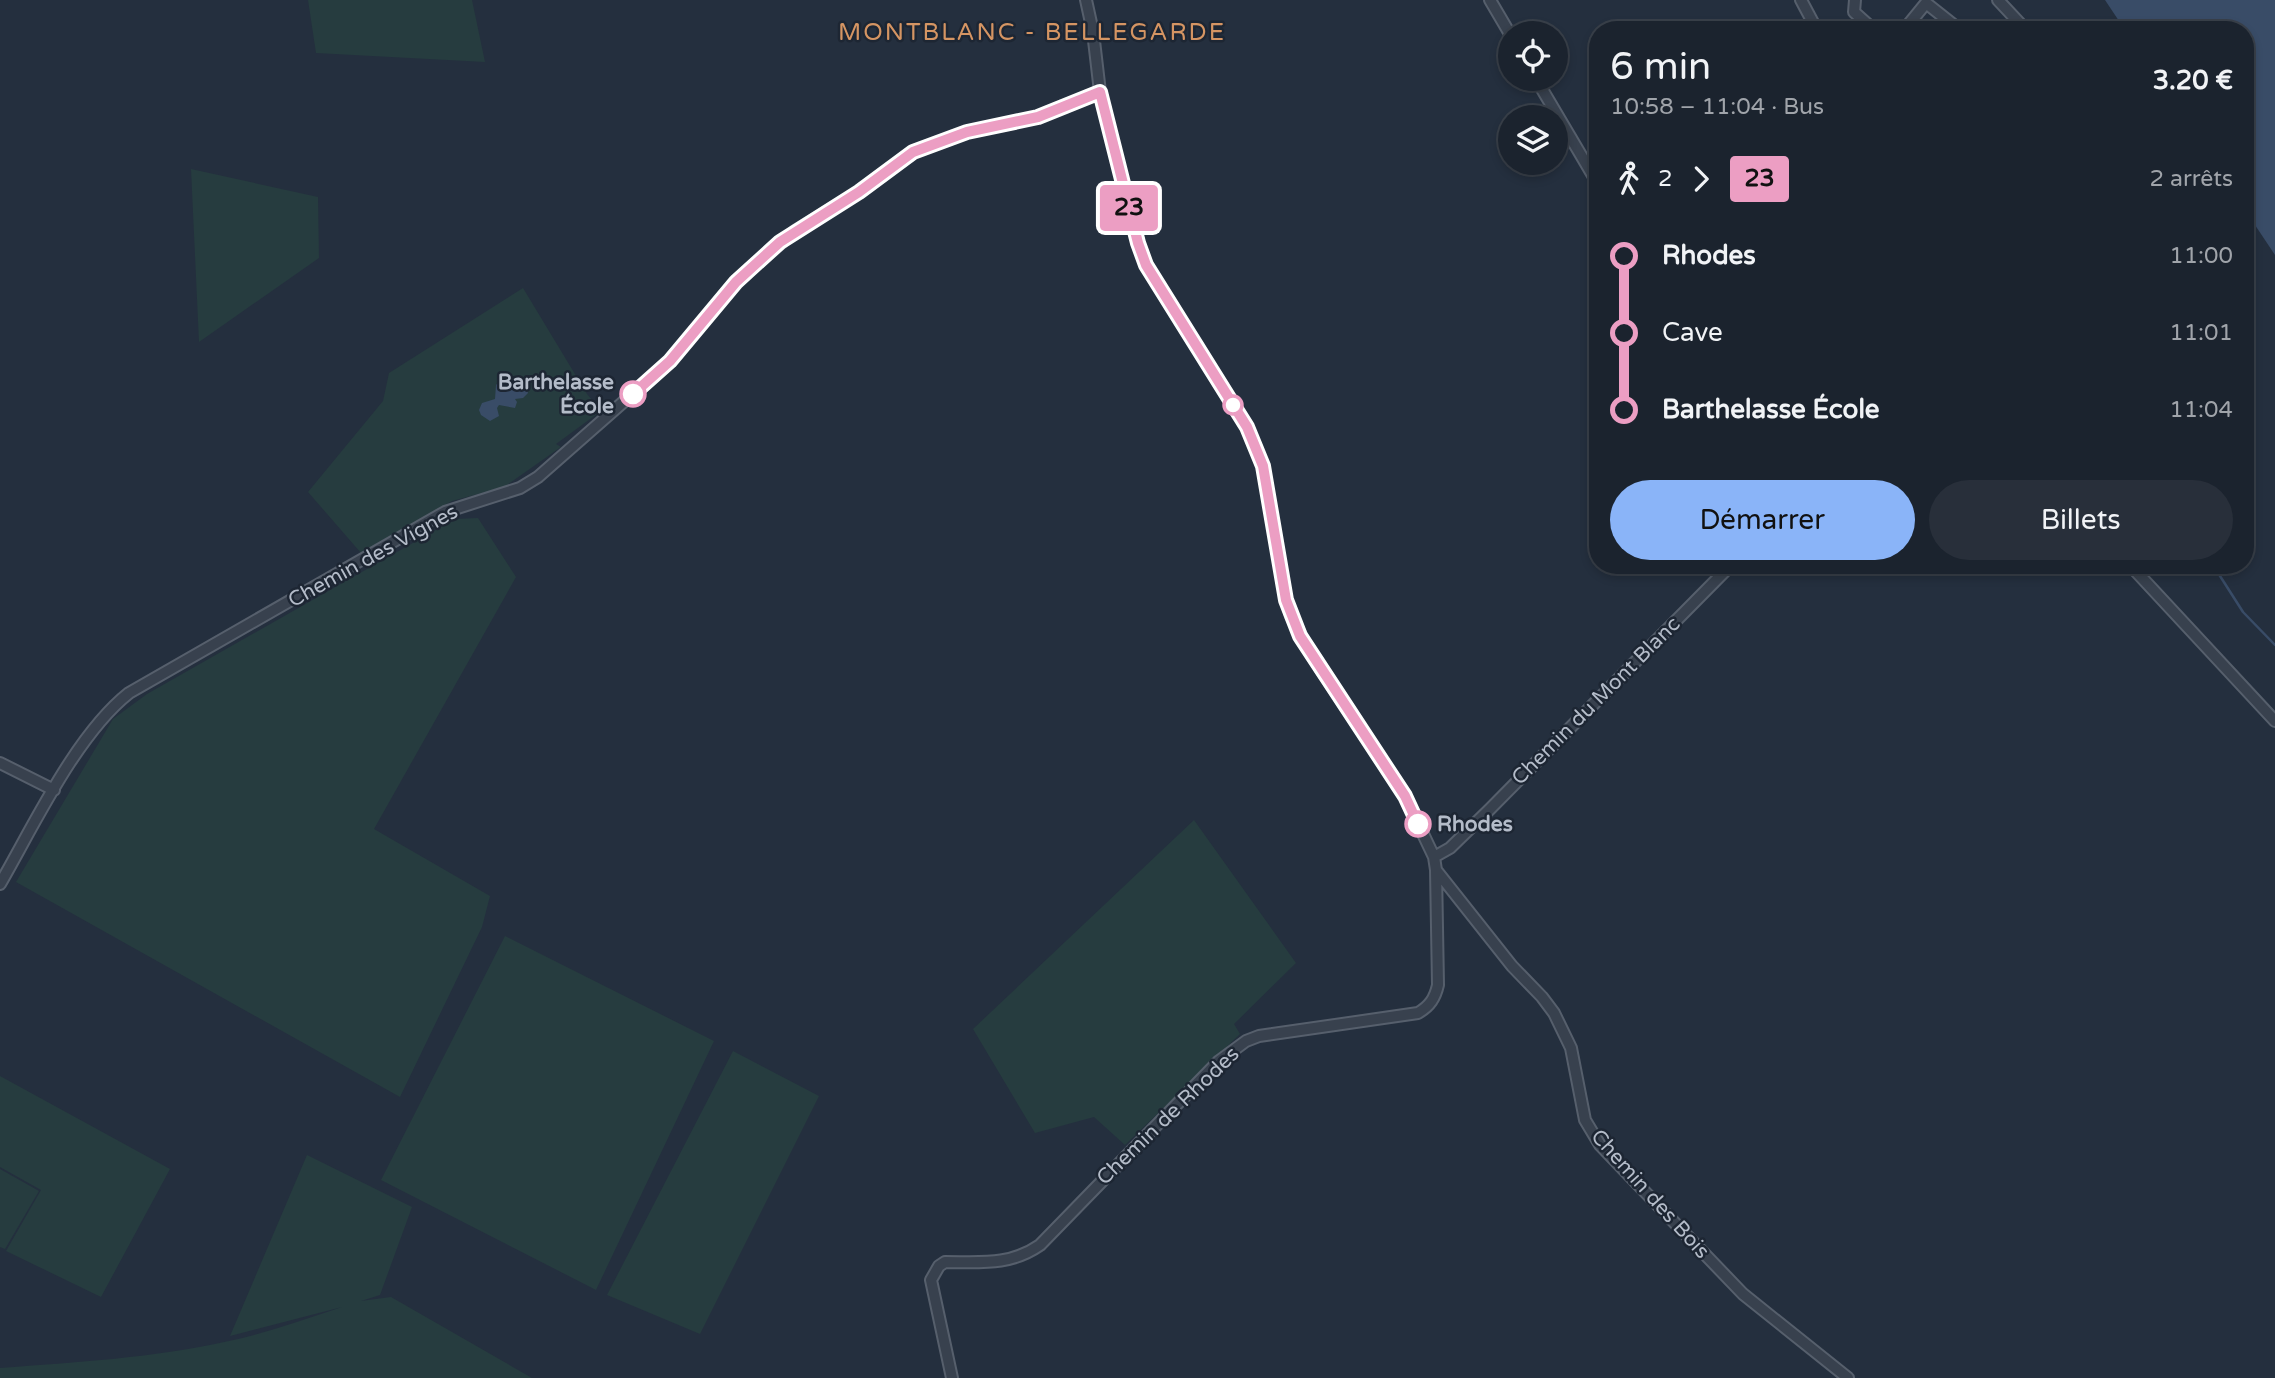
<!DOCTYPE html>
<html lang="fr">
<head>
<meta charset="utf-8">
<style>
  :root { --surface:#1b232e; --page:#282f3a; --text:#f1f3f6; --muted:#a0a4aa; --line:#39404a; --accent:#8ab4f8 }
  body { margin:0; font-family:"Varela Round",sans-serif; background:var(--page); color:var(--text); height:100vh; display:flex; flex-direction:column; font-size:26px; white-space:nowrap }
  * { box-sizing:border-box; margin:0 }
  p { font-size:23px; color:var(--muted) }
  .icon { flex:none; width:38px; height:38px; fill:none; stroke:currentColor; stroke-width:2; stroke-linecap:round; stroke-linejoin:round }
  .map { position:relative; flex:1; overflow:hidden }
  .sheet { position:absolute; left:1589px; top:21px; width:665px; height:553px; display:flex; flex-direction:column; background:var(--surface); border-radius:28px; box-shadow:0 4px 10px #0003,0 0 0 2px var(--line) }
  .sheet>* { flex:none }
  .badge { padding:0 14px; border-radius:5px; font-size:24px; line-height:46px }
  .fabs { position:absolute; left:1498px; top:21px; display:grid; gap:14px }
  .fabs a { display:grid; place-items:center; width:70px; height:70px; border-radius:50%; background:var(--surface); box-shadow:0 4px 10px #0003,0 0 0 2px var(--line); font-size:35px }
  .map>.badge { position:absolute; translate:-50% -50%; box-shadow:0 0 0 4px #fff }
  .legs { display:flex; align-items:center; gap:10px; height:77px; padding:0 21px; font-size:23px }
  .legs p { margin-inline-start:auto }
  .summary { display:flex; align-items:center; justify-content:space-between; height:119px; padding:0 21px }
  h1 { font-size:38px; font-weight:600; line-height:52px }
  .button { display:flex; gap:14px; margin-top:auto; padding:14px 21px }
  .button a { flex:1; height:80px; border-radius:42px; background:var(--accent); color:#111; font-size:28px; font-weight:600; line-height:80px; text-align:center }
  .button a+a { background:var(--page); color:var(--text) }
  ul { padding:0 21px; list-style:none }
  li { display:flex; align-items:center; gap:24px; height:77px; font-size:26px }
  li i { display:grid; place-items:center; width:10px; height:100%; margin:0 9px; background:currentColor }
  li i::after { content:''; width:18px; height:18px; margin:-9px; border:5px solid; border-radius:50%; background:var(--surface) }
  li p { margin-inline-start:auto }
  li:first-child i { background:linear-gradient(#0000 50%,currentColor 0) }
  li:last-child i { background:linear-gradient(currentColor 50%,#0000 0) }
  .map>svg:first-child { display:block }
  .green { fill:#263c3f }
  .water { fill:#394c67 }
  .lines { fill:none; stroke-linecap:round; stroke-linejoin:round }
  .stream { stroke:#394c67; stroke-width:2.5 }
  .minor-casing { stroke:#565f6c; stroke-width:14 }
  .minor { stroke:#38414e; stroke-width:10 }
  .line-1-casing { stroke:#fff; stroke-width:16 }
  .line-1 { stroke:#ec9ec3; stroke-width:10 }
  .stop-1-dot { fill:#fff; stroke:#ec9ec3; stroke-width:3.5 }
  .labels { text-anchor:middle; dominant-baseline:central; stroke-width:5; stroke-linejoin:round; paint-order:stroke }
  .stop-label { font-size:21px; font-weight:bold; fill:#b4bcc9; stroke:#1d2633; text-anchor:end }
  .street-label { font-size:21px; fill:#b4bcc9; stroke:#1d2633 }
  .quarter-label { font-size:24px; letter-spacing:2px; fill:#d59563; stroke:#1d2633 }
</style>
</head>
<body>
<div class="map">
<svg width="2275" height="1378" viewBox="0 0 2275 1378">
  <rect width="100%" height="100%" fill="#242f3e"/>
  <path class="green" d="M308,0H472L485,62L316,53Z
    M191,169L318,197L319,258L199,342Z
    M523,288L587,394L601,411L556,444L561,447L504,487L452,501L361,553L308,492L383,401L389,373Z
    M478,518L516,577L374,829L490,896L482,927L400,1097L16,882L113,719L147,694L455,519Z
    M1194,820L1296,963L1234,1024L1240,1034L1125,1145L1094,1117L1035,1133L973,1029Z
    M505,936L714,1041L596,1290L381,1180Z
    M733,1051L819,1096L700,1334L607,1295Z
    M0,1076L170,1169L101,1297L6,1251L41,1190L0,1167Z
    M307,1155L412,1207L380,1295L361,1301L391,1297L532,1378H0V1368C77,1362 154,1358 229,1341C268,1333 305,1319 342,1307L230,1336Z
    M0,1169L39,1191L5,1249L0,1247Z"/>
  <path class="water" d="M2105,0H2275V255L2245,210V30H2125Z
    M502,378L508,379L515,384L526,385L528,393L523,398L515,399L517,402L515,408L499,405L497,408L499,416L490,421L481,415L479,410L482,403L495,399L496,385Z"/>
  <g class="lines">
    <path class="stream" d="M2213,565L2243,612L2275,645"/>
    <g class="minor-casing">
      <path id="minor" d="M1490,0L1510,34
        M1801,0L1817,30
        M1855,0L1854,12L1874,30
        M1998,0L2026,30
        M1904,30L1926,3L1960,30
        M1536,79L1598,184
        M2130,565L2275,721
        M0,763L54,790
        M1434,857L1450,848L1490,809L1731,565
        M1436,870L1512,966L1542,997L1554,1013L1571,1048L1585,1120L1600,1145L1743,1294L1848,1378
        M0,884C34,825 76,735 129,693L445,512L520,488L538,477L670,361L736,282L795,231L859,192L913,152L967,132L1038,117L1100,92
        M952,1378L931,1280L939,1266L945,1262C980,1262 1010,1266 1040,1245L1219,1061L1246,1041L1259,1036L1418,1013C1430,1006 1435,998 1438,985L1436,870L1434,857L1405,796L1312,656L1291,616L1286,600L1263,466L1247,427L1146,265L1138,243L1100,92L1093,32L1086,0"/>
    </g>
    <use href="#minor" class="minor"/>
  </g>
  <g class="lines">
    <g class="line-1-casing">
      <path id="line-1" d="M633,394L670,361L736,282L780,242L859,192L913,152L967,132L1038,117L1100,92L1138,243L1146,265L1247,427L1263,466L1286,600L1300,636L1405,796L1418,824"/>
    </g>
    <use href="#line-1" class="line-1"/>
  </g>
  <g class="stop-1-dot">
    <circle cx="633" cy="394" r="12"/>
    <circle cx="1233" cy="405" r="9"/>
    <circle cx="1418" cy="824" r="12"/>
  </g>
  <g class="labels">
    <g class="stop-label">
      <text x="614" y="382">Barthelasse<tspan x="614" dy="24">École</tspan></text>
      <text x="1437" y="824" text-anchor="start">Rhodes</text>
    </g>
    <g class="street-label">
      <text transform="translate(373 556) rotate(-29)">Chemin des Vignes</text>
      <text transform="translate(1596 701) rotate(-45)">Chemin du Mont Blanc</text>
      <text transform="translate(1168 1116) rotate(-44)">Chemin de Rhodes</text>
      <text transform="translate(1650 1194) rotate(48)">Chemin des Bois</text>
    </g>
    <g class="quarter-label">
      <text x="1032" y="32">MONTBLANC - BELLEGARDE</text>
    </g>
  </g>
</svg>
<div class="fabs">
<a><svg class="icon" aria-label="locate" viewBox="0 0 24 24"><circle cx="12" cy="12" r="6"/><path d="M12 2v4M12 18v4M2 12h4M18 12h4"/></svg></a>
<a><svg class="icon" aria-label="layers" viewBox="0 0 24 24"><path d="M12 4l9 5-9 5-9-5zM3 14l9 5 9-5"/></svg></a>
</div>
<b class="badge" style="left:1129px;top:208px;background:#ec9ec3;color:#111">23</b>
<section class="sheet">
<div class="summary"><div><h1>6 min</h1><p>10:58 – 11:04 · Bus</p></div><b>3.20 €</b></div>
<div class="legs"><svg class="icon" aria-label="walk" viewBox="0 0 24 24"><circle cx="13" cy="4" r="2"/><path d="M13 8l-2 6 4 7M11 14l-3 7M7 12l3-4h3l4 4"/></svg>2<svg class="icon" aria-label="forward" viewBox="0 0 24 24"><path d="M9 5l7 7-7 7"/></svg><b class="badge" style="background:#ec9ec3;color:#111">23</b><p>2 arrêts</p></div>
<ul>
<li><i style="color:#ec9ec3"></i><b>Rhodes</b><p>11:00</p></li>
<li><i style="color:#ec9ec3"></i><span>Cave</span><p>11:01</p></li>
<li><i style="color:#ec9ec3"></i><b>Barthelasse École</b><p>11:04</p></li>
</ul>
<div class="button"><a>Démarrer</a><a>Billets</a></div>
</section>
</div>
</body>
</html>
